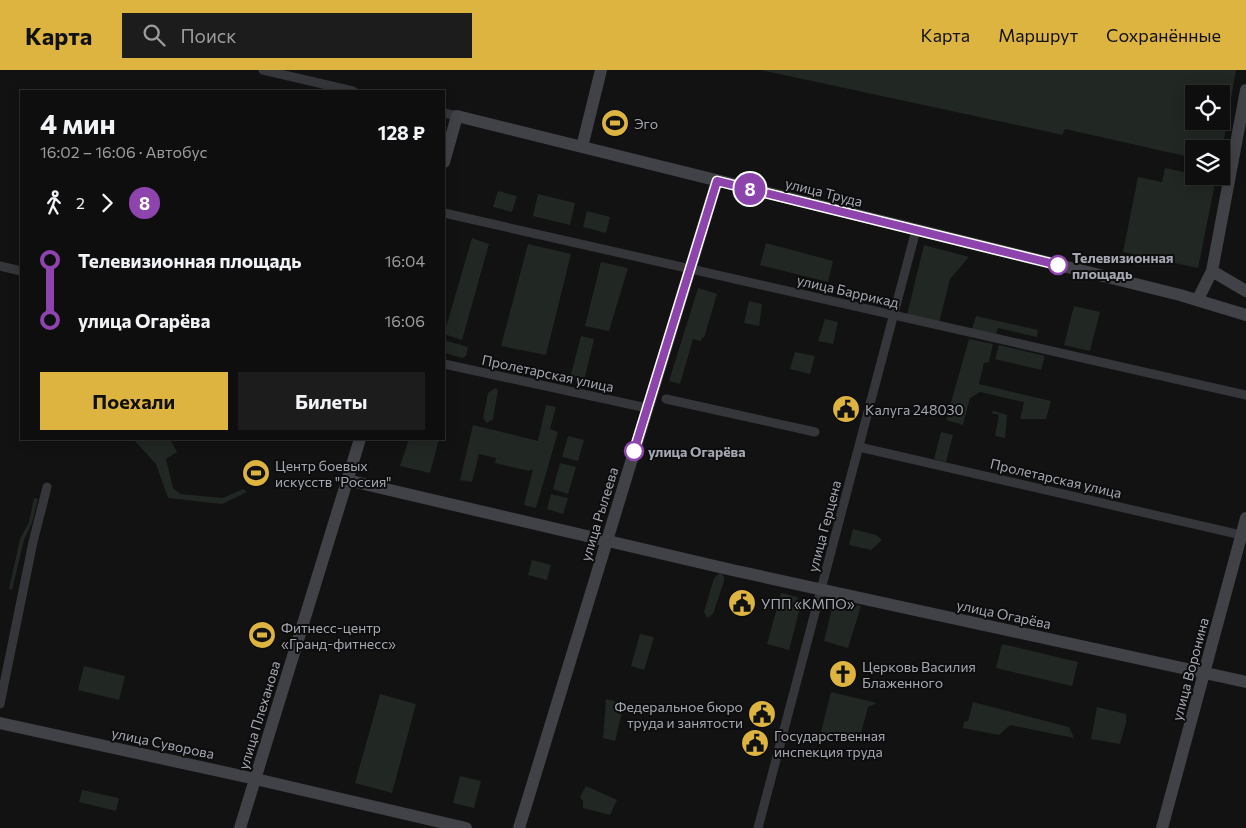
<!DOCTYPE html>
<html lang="ru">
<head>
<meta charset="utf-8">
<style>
  :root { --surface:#0e0e0e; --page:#1c1c1c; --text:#f1f3f6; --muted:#9b9c9e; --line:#2e2e2e; --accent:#ddb440 }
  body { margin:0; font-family:Commissioner,sans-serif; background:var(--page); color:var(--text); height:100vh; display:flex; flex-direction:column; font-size:19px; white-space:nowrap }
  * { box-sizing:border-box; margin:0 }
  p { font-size:16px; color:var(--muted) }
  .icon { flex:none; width:28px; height:28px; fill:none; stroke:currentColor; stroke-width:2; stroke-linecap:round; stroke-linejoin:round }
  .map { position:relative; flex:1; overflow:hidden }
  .sheet { position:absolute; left:20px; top:20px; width:425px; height:350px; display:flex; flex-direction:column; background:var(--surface); border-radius:0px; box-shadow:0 2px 12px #0003,0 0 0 1px var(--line) }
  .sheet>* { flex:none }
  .badge { padding:0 10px; border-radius:16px; font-size:18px; line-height:32px }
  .controls { position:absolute; left:1185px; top:15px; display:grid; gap:10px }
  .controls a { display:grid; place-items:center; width:45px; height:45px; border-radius:0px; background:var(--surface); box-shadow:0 2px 12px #0003,0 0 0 1px var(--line); font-size:25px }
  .map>.badge { position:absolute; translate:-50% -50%; box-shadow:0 0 0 2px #fff }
  .legs { display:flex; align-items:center; gap:8px; height:55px; padding:0 20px; font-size:16px }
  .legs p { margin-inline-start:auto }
  .summary { display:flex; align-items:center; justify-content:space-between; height:85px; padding:0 20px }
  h1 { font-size:28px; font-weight:700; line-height:38px }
  .primary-button { display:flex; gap:10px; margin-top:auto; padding:10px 20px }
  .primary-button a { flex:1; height:58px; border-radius:0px; background:var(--accent); color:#111; font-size:20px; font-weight:700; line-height:58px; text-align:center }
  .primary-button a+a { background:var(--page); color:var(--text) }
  ul { padding:0 20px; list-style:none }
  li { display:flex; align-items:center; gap:18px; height:60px; font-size:19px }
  li i { display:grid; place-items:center; width:8px; height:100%; margin:0 6px; background:currentColor }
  li i::after { content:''; width:12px; height:12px; margin:-6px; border:4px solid; border-radius:50%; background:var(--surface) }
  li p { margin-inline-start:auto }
  li:first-child i { background:linear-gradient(#0000 50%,currentColor 0) }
  li:last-child i { background:linear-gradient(currentColor 50%,#0000 0) }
  header { display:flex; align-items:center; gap:30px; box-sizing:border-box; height:70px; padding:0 25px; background:var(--accent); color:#111 }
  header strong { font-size:24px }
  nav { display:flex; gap:28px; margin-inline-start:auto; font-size:18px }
  .search { width:350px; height:45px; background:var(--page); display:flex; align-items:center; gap:12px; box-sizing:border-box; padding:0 18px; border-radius:0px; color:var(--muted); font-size:19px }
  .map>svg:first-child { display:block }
  .green { fill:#212722; fill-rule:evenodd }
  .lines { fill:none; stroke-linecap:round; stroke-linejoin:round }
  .street { stroke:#35363a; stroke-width:9 }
  .secondary { stroke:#414247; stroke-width:12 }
  .line-1-casing { stroke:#fff; stroke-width:11 }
  .line-1 { stroke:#8e44ad; stroke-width:8 }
  .stop-1-dot { fill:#fff; stroke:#8e44ad; stroke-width:2.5 }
  .labels { text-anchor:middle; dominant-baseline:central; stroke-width:4; stroke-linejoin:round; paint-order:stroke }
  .poi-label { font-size:14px; fill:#a5a8b2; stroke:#0d0d0e; text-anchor:start }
  .street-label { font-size:14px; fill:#a5a8b2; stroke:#0d0d0e }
  .stop-label { font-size:14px; font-weight:bold; fill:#a5a8b2; stroke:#0d0d0e; text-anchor:start }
</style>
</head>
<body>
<header>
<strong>Карта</strong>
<div class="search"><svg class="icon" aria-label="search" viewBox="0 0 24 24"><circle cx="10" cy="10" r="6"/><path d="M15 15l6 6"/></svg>Поиск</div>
<nav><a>Карта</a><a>Маршрут</a><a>Сохранённые</a></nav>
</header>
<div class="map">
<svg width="1246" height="758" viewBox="0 0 1246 758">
  <rect width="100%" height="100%" fill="#121213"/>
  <path class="green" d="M761,0H1236L1221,86V79H1194V88L1065,59L1062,65L1054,63ZM1194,24H1221V51H1194Z
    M1165,98L1194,104V106L1216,108L1198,198L1123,182L1138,107L1162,112Z
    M498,121L517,126L512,142L493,137Z
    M538,124L575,133L570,155L533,146Z
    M587,141L610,147L606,163L583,157Z
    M472,168L489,174L462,270L444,264Z
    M766,173L833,191L828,212L760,195Z
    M528,174L571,184L546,285L501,276Z
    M924,175L969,187L950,209L939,253L907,245Z
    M601,192L628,198L609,261L585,256Z
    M698,218L717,224L704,268L702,267L701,271L693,269L680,314L669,311Z
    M749,231L762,234L759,256L744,253Z
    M1074,236L1100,242L1090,281L1064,275Z
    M976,246L1038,260L1037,267L998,258L996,264L972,259Z
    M825,249L838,252L833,274L818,271Z
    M581,266L594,269L584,311L570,308Z
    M969,269L993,274L989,292L984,293L979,314L1051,331L1046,349H1020L1024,332L980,322L970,328L963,355L946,350Z
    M444,270L468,277L466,286L463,288L444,283Z
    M999,275L1045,286L1041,300L995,289Z
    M795,282L815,286L810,304L790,299Z
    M495,318L498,320L493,349L487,353L483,348L488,323Z
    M546,335L556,337L550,359L558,362L536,438L524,435L533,399L529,401L495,393L496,388L479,384L472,412L460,410L473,355L538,371Z
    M994,341L1007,345L1005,368L995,366L999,345L991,343Z
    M941,362L953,365L946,392L934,389Z
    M568,366L584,370L578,391L562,387Z
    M133,369H170L177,382L166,389L173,418L180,424L223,428L243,419L247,422L222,434L168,428L156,394Z
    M409,369H439L430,403L400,396Z
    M560,393L576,397L568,424L553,419Z
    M551,424L568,428L563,444L547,439Z
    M34,428L38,429L32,453L24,470L12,520L9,519L20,469L29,452Z
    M853,459L876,465L882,470L871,480L849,475Z
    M532,490L551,495L547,510L528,505Z
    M720,503L724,506V511L713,544L707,548L704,542L714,508Z
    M781,523L798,527L796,537L800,538L789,580L767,574Z
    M834,530L861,536L848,578L824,571Z
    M640,564L654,567L644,600L631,596Z
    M1002,574L1078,592L1072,616L996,598Z
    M84,596L125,606L119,630L78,620Z
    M831,622L877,633L868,637L859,671L821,662Z
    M380,624L416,634L392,723L355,713Z
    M606,629L624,634L615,671L603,668Z
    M973,632L1069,657L1074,668L1010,655L999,665L963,658L964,652L968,651Z
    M1097,637L1126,644V653L1120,674L1091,669Z
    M460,706L481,711L474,738L453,733Z
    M586,716L617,730L610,745L583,738V731L580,727Z
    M82,720L119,728L116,741L79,732Z"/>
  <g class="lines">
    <path class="street" d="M263,0L353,21
      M444,43L457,46
      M444,143L1246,325
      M0,196L21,201
      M444,294L647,338
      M666,329L815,362
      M859,377L1246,466
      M0,634L33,472L47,417
      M758,758L916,160"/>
    <path class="secondary" d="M582,77L601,0
      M444,92L457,46L1180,225L1246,245
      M1212,201L1246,221
      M1198,229L1212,201L1246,20
      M347,410L732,500L1246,612
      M0,653L251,708L466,758
      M240,758L360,369
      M519,758L717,111
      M1162,758L1246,448"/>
  </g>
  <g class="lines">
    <g class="line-1-casing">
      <path id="line-1" d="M634,381L717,111L1058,195"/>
    </g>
    <use href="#line-1" class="line-1"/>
  </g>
  <defs>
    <g id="stadium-disc" transform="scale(1.4375)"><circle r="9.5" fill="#ddb440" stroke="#0d0d0e"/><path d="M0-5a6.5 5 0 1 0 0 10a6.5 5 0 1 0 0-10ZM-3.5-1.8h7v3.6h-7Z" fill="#111"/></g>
    <g id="civic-disc" transform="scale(1.4375)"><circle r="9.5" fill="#ddb440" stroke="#0d0d0e"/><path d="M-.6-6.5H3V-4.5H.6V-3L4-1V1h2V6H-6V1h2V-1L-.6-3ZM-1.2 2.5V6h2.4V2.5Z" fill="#111"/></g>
    <g id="church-disc" transform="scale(1.4375)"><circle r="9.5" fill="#ddb440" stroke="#0d0d0e"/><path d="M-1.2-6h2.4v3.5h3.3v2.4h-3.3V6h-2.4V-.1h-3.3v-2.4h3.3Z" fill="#111"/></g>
  </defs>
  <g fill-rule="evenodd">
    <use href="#stadium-disc" x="615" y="53"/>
    <use href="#civic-disc" x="846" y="339"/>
    <use href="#stadium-disc" x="256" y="403"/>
    <use href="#civic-disc" x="742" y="533"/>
    <use href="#stadium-disc" x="262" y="565"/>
    <use href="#church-disc" x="843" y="604"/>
    <use href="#civic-disc" x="762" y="644"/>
    <use href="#civic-disc" x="755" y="673"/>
  </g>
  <g class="stop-1-dot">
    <circle cx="1058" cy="195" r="9"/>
    <circle cx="634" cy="381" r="9"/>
  </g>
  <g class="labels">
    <g class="poi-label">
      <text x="634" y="53">Эго</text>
      <text x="865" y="339">Калуга 248030</text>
      <text x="275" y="395">Центр боевых<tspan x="275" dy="16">искусств "Россия"</tspan></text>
      <text x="761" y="533">УПП «КМПО»</text>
      <text x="281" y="557">Фитнесс-центр<tspan x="281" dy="16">«Гранд-фитнесс»</tspan></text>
      <text x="862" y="596">Церковь Василия<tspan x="862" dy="16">Блаженного</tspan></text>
      <text x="743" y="636" text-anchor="end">Федеральное бюро<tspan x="743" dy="16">труда и занятости</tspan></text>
      <text x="774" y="665">Государственная<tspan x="774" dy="16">инспекция труда</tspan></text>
    </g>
    <g class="street-label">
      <text transform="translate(824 122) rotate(14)">улица Труда</text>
      <text transform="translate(848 221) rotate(13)">улица Баррикад</text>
      <text transform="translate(548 303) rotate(12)">Пролетарская улица</text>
      <text transform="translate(1056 408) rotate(13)">Пролетарская улица</text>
      <text transform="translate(599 444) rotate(-73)">улица Рылеева</text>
      <text transform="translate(824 456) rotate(-75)">улица Герцена</text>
      <text transform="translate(1004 544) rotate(12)">улица Огарёва</text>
      <text transform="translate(1190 599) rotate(-75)">улица Воронина</text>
      <text transform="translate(259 645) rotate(-73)">улица Плеханова</text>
      <text transform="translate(163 673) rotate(12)">улица Суворова</text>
    </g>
    <g class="stop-label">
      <text x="1072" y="187">Телевизионная<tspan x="1072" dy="16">площадь</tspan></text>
      <text x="648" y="381">улица Огарёва</text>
    </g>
  </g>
</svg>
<div class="controls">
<a><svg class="icon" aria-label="locate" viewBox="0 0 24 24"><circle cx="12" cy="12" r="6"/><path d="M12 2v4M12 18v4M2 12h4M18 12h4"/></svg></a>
<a><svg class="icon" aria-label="layers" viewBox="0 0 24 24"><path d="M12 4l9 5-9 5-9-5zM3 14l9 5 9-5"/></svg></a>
</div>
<b class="badge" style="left:750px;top:119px;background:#8e44ad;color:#fff">8</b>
<section class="sheet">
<div class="summary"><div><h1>4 мин</h1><p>16:02 – 16:06 · Автобус</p></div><b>128 ₽</b></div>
<div class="legs"><svg class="icon" aria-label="walk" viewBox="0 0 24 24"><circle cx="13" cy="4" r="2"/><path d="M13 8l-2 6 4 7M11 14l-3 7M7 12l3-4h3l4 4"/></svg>2<svg class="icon" aria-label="forward" viewBox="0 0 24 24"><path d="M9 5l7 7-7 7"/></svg><b class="badge" style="background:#8e44ad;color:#fff">8</b></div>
<ul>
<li><i style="color:#8e44ad"></i><b>Телевизионная площадь</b><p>16:04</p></li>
<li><i style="color:#8e44ad"></i><b>улица Огарёва</b><p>16:06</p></li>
</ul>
<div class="primary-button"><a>Поехали</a><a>Билеты</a></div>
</section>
</div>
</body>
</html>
